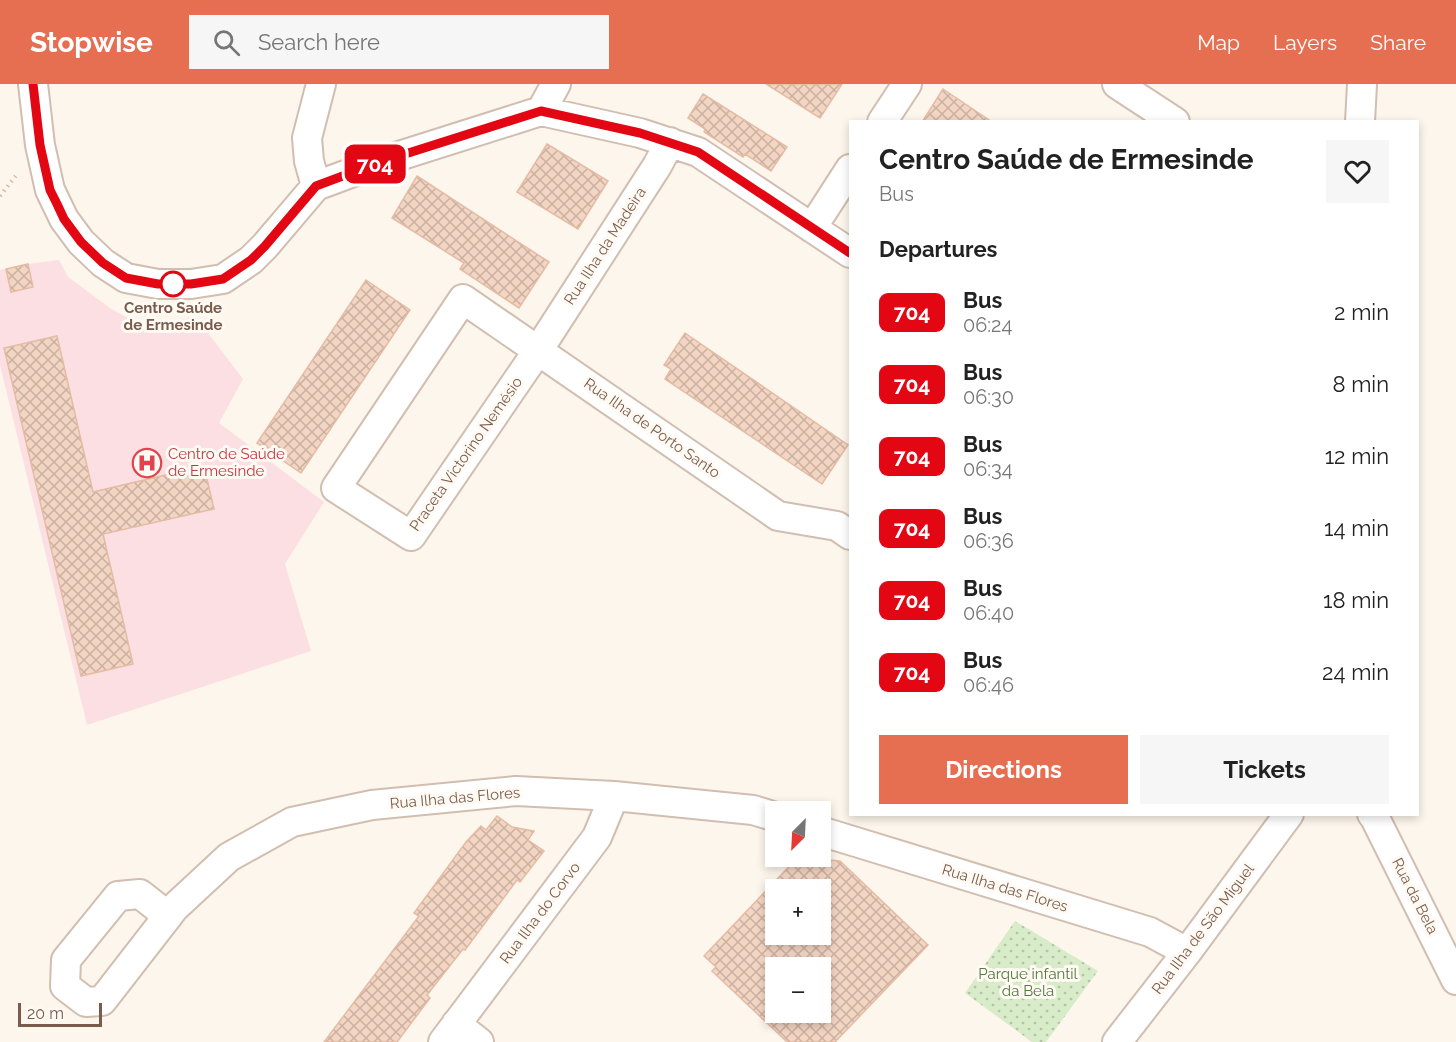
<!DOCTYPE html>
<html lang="en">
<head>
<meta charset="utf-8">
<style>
  :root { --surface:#fff; --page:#f6f6f6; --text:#222; --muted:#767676; --accent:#e76f51 }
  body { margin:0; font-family:Raleway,sans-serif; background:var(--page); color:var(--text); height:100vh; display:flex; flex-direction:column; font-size:22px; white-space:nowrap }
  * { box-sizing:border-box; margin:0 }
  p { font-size:20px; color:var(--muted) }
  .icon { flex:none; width:33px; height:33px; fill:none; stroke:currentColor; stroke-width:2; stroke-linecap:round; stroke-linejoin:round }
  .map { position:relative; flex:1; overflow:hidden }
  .panel { position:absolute; left:849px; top:36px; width:570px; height:696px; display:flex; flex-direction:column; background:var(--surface); border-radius:0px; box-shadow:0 3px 9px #0003 }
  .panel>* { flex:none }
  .badge { padding:0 12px; border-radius:9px; font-size:21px; line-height:39px }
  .needle { width:39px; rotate:204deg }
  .buttons { position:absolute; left:765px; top:717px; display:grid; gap:12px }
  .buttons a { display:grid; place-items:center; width:66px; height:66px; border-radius:0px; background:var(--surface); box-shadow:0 3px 9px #0003; font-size:30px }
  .scale { position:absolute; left:18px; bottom:15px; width:84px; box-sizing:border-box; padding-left:6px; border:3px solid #7a5c4d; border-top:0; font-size:16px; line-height:21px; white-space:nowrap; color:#7a5c4d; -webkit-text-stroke:4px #fffaf3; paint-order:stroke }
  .map>.badge { position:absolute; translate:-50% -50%; box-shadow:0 0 0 3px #fff }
  h2 { padding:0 30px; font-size:22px; line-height:54px }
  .round { display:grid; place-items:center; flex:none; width:63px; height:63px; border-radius:0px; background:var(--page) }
  .headline { display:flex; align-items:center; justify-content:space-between; height:102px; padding:0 30px }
  h1 { font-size:28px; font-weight:700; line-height:45px }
  .primary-button { display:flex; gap:12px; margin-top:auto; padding:12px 30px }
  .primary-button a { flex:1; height:69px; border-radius:0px; background:var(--accent); color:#fff; font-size:24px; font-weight:700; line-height:69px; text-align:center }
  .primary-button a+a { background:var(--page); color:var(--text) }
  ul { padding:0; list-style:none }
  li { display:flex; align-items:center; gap:18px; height:72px; padding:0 30px }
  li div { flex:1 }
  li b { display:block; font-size:22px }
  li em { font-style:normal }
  li .badge { min-width:66px; font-weight:700; text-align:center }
  header { display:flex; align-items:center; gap:36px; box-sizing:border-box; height:84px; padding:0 30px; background:var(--accent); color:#fff }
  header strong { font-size:28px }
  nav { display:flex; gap:33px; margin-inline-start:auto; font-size:21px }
  .search { width:420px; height:54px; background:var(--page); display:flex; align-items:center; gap:15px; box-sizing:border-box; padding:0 21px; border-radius:0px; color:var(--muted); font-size:22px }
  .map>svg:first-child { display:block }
  .medical { fill:#fbdfe3 }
  .park { fill:url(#park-dots) }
  .building { fill:url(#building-cross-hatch); stroke:#e6bba3; stroke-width:1.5; fill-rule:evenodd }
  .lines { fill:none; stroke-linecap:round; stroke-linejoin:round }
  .minor-casing { stroke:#d1beb0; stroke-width:32 }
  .path { stroke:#d9b8a5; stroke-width:4; stroke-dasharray:1.5 4.5; stroke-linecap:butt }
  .minor { stroke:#fff; stroke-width:28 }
  .line-casing { stroke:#fff; stroke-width:14 }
  .line { stroke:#e30613; stroke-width:9 }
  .stop-dot { fill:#fff; stroke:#e30613; stroke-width:3 }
  .labels { text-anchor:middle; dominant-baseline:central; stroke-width:6; stroke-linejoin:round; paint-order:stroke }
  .street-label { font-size:15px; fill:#7a5c4d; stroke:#fffaf3 }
  .stop-label { font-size:15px; font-weight:bold; fill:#7a5c4d; stroke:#fffaf3 }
  .health-label { font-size:15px; fill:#be3a42; stroke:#fffaf3; text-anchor:start }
  .park-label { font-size:15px; fill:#537a41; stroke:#fffaf3 }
</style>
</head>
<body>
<header>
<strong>Stopwise</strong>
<div class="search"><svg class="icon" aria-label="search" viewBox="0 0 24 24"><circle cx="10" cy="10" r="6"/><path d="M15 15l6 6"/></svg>Search here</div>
<nav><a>Map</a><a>Layers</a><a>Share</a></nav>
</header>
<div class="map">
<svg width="1456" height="958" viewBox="0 0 1456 958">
  <defs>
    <pattern id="park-dots" width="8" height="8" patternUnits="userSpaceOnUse" patternTransform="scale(1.5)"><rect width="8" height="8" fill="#d8ecc9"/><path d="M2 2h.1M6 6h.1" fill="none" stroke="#b4c2a5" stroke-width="1.8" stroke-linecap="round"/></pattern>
    <pattern id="building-cross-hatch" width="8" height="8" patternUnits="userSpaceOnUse" patternTransform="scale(1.5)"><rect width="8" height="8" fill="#f3d5c3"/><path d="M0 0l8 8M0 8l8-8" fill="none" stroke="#cab0a1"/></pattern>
  </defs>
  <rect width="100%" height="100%" fill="#fdf6ec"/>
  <path class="medical" d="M59,176L68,193L110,224L137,239L163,242L195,232L243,295L219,339L324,418L285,480L311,567L87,641L0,281V186L28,180Z"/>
  <path class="park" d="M1015,837L1098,887L1046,958H1032L965,909Z"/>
  <path class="building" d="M766,0H842L820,34Z
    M943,5L992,38H922Z
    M703,10L787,63L771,87L745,70L743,73L704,48L705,45L688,34Z
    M547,60L608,97L578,145L517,108Z
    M417,92L549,178L519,224L460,185L464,179L392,134Z
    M28,180L33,203L11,208L6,185Z
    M366,196L410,226L301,389L257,359Z
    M685,249L848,361L822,400L665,295L671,285L664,281Z
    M57,252L93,408L204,382L214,425L103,450L133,580L81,592L4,264Z
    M497,732L512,743L534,747L528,756L544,767L520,798L517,796L465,866L463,865L427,911L430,914L397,958H324L419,832L414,829L466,758L481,742L486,746Z
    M799,772H816L819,775L840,777L928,861L835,958H787L712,887L716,883L704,872ZM776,806H820V850H776ZM776,884H820V928H776Z"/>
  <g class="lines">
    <g class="minor-casing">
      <path id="minor" d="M33,0L40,61L50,106L64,135L81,158L103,179L126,194L158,200H191L223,195L251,176L265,162L316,102L380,78L541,27L640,49L698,68L850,169
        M1117,0L1175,38
        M541,27L556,0
        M882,38L907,0
        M1360,38L1362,0
        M670,58L657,82L539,265L411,452L336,404L463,215L778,432L837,442L850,451
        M316,102L309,77L307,54L321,0
        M812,144L850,85
        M1372,730L1375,734L1456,896
        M820,747L1150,848L1187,868
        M168,832L140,810L118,812L66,876L65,902L86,918L102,917L168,832L174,824L229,773L292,738L372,721L516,707L614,712L753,726L776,733
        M456,940L479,958
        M443,958L597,753L614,712
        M1117,958L1187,868L1289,730"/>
    </g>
    <path class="path" d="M0,112L18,89"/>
    <use href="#minor" class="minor"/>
  </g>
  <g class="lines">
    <g class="line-casing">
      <path id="line" d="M33,0L40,61L50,106L57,120L64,135L81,158L103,179L126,194L158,200H191L223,195L251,176L265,162L316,102L380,78L541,27L640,49L698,68L850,169"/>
    </g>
    <use href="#line" class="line"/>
  </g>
  <defs>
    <g id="hospital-ring" transform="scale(1.5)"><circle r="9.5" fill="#fffaf3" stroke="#e0444e" stroke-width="1.5"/><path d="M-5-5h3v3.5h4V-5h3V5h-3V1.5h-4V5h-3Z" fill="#e0444e"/></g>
  </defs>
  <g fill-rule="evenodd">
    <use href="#hospital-ring" x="147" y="379"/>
  </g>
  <circle class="stop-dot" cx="173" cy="200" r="12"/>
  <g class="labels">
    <g class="street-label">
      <text transform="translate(605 162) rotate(-57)">Rua Ilha da Madeira</text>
      <text transform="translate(652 344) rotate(35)">Rua Ilha de Porto Santo</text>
      <text transform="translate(466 370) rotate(-55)">Praceta Victorino Nemésio</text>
      <text transform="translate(455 714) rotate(-5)">Rua Ilha das Flores</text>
      <text transform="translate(1005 804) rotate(17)">Rua Ilha das Flores</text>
      <text transform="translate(1415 812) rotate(63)">Rua da Bela</text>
      <text transform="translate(540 829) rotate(-53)">Rua Ilha do Corvo</text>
      <text transform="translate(1203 845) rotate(-53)">Rua Ilha de São Miguel</text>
    </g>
    <g class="stop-label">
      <text x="173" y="224">Centro Saúde<tspan x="173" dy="17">de Ermesinde</tspan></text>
    </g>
    <g class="health-label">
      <text x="168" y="370">Centro de Saúde<tspan x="168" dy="17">de Ermesinde</tspan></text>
    </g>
    <g class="park-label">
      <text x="1028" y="890">Parque infantil<tspan x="1028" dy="17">da Bela</tspan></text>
    </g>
  </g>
</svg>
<div class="buttons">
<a><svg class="needle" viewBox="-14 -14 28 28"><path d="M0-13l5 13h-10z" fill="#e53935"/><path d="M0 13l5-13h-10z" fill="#767676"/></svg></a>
<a>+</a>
<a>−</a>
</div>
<div class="scale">20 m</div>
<b class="badge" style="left:375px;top:80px;background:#e30613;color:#fff">704</b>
<section class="panel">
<div class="headline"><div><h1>Centro Saúde de Ermesinde</h1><p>Bus</p></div><a class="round"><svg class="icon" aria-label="heart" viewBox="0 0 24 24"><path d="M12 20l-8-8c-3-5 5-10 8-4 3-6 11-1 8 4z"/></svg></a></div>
<h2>Departures</h2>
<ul>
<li><span class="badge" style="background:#e30613;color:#fff">704</span><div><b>Bus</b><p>06:24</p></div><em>2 min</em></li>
<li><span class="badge" style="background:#e30613;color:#fff">704</span><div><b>Bus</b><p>06:30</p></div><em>8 min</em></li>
<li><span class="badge" style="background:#e30613;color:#fff">704</span><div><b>Bus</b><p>06:34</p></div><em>12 min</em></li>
<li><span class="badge" style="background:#e30613;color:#fff">704</span><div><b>Bus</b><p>06:36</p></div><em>14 min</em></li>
<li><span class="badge" style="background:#e30613;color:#fff">704</span><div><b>Bus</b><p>06:40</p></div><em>18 min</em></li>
<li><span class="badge" style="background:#e30613;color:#fff">704</span><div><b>Bus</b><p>06:46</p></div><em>24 min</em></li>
</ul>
<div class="primary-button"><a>Directions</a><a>Tickets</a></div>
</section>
</div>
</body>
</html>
